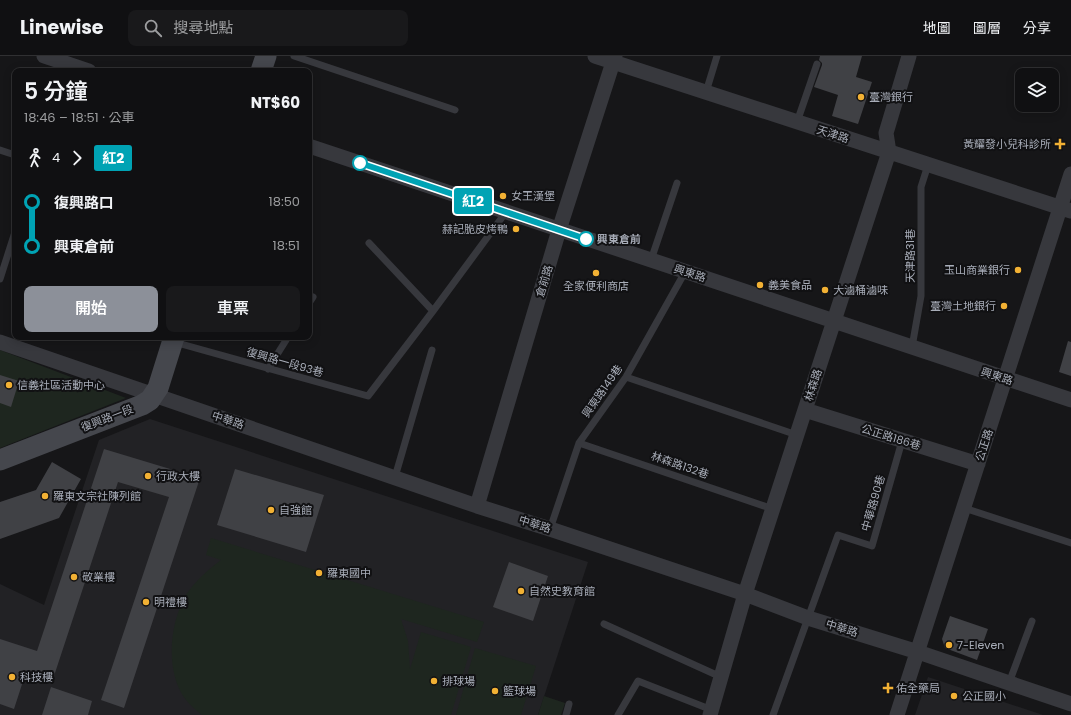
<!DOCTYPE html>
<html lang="zh-TW">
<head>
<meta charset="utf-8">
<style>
  :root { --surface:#101012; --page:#19191b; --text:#f1f3f6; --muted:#9c9d9f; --line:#303032; --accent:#8c9099 }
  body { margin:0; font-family:Poppins,"Noto Sans TC",sans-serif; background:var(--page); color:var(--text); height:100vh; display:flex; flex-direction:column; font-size:15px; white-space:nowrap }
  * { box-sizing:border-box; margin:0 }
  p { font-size:13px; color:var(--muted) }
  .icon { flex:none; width:22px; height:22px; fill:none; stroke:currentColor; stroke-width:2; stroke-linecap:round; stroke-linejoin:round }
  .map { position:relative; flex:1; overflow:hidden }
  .side { position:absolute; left:12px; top:12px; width:300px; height:272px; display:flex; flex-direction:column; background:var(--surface); border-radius:8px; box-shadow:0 2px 10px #0003,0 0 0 1px var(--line) }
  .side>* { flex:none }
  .badge { padding:0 8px; border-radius:3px; font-size:14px; line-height:26px }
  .buttons { position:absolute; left:1015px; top:12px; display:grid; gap:8px }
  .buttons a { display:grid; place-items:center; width:44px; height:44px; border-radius:8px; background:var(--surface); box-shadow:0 2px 10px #0003,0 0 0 1px var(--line); font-size:20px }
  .map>.badge { position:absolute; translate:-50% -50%; box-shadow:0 0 0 2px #fff }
  .legs { display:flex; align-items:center; gap:6px; height:44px; padding:0 12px; font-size:13px }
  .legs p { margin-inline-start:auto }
  .headline { display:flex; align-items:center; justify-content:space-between; height:68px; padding:0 12px }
  h1 { font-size:22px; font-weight:600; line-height:30px }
  .action { display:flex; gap:8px; margin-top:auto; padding:8px 12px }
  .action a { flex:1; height:46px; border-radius:8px; background:var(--accent); color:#fff; font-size:16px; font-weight:600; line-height:46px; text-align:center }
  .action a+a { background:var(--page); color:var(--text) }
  ul { padding:0 12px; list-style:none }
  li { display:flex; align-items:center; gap:14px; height:44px; font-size:15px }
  li i { display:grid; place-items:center; width:6px; height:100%; margin:0 5px; background:currentColor }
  li i::after { content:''; width:10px; height:10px; margin:-5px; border:3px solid; border-radius:50%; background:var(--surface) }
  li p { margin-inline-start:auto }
  li:first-child i { background:linear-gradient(#0000 50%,currentColor 0) }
  li:last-child i { background:linear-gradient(currentColor 50%,#0000 0) }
  header { display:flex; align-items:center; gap:24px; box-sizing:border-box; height:56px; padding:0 20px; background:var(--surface); border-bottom:1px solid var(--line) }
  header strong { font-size:19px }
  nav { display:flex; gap:22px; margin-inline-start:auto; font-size:14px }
  .search { width:280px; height:36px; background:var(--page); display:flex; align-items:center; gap:10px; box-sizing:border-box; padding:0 14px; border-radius:8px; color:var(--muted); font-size:15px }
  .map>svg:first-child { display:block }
  .built { fill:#222225 }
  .green { fill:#1e261f }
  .building { fill:#404145 }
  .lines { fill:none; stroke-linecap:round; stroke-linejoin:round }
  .service { stroke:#37383d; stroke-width:7 }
  .minor { stroke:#37383d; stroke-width:15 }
  .secondary { stroke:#45474d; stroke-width:21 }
  .line-1-casing { stroke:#fff; stroke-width:9 }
  .line-1 { stroke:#00a3b4; stroke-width:6 }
  .poi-dot { fill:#f2b134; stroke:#111113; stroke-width:1.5 }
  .stop-1-dot { fill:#fff; stroke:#00a3b4; stroke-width:2 }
  .labels { text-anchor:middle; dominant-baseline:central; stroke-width:4; stroke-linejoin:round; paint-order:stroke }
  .poi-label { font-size:11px; fill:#a8adb8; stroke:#111113; text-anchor:start }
  .street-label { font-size:11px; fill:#a8adb8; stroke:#111113 }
  .stop-label { font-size:11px; font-weight:bold; fill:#a8adb8; stroke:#111113; text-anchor:start }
</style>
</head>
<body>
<header>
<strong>Linewise</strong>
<div class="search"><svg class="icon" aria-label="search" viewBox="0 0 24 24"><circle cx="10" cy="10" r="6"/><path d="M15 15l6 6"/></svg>搜尋地點</div>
<nav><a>地圖</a><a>圖層</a><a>分享</a></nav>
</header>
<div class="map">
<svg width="1071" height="659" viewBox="0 0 1071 659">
  <rect width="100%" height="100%" fill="#161618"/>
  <path class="built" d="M150,363L588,506L538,659H0V528L44,549L99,384Z
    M928,621L1043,659H915Z"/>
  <path class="green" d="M0,294L126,342L0,392Z
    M211,482L484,566L477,586L401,563L408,585L410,613L421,576L471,591L451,659H202C197,655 191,650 186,644C165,617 169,568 186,539C195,525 208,514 221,504L206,499Z
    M475,592L536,610L521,659H456Z
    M544,640L565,647L561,659H538Z"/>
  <path class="building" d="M820,0H862L856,21L872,26L858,68L832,60L838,39L814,31L822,9V7L819,4Z
    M1068,285L1071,286V320L1059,316Z
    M0,319L19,325L11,351L0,347Z
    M104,393L200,422L124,652L101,644L169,441L118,426L53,623L26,616L14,653L0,648V583L37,595Z
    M52,406L81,423L59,462L0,483V446L36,434Z
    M235,413L324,439L306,496L217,469Z
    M509,506L548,520L533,565L493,551Z
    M950,560L988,573L977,604L945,592L942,583Z
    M51,631L92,645L88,659H42Z"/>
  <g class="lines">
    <path class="service" d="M294,0L455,54
      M706,36L717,0
      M797,66L817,8
      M0,94L15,99
      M369,187L433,255
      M651,204L677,127
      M0,223L15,176
      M309,247L313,241
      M174,286L368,340L433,255L506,156
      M912,291L921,240V131L928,109
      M268,313L288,281
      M626,321L797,379
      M579,387L773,453
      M395,421L432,294
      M964,452L1071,487
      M550,473L579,387L626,321L685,216
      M604,568L721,621
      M1009,627L1032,565
      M566,659L569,648
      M618,659L638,625L712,654
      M773,659L838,479L872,490L902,385"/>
    <path class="minor" d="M44,0L89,15
      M595,0L1071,155
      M309,90L1071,344
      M0,286L477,450L550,473L745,538L808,562L918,596L1071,648
      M805,354L978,408
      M477,450L559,174L615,0
      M710,659L745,538L889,96L886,77L909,0
      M897,659L1071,118"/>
    <path class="secondary" d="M261,15L266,0
      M0,404L142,349L150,344L158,332L174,281"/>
  </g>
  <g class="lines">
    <g class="line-1-casing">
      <path id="line-1" d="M360,107L586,183"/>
    </g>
    <use href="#line-1" class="line-1"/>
  </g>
  <g class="poi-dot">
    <circle cx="861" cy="41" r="4"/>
    <path d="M1058 82h4v4h4v4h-4v4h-4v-4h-4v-4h4z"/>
    <circle cx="503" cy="140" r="4"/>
    <circle cx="516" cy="173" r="4"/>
    <circle cx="1018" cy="214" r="4"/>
    <circle cx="596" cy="217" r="4"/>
    <circle cx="760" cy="229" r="4"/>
    <circle cx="825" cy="234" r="4"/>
    <circle cx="1004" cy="250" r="4"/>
    <circle cx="9" cy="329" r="4"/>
    <circle cx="148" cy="420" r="4"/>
    <circle cx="45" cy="440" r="4"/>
    <circle cx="271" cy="454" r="4"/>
    <circle cx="319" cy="517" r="4"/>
    <circle cx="74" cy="521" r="4"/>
    <circle cx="521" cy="535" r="4"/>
    <circle cx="146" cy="546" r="4"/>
    <circle cx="949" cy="589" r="4"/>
    <circle cx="12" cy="621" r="4"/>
    <circle cx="434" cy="625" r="4"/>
    <path d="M886 626h4v4h4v4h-4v4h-4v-4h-4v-4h4z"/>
    <circle cx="495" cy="635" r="4"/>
    <circle cx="954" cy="640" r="4"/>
  </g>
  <g class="stop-1-dot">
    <circle cx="360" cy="107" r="7"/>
    <circle cx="586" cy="183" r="7"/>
  </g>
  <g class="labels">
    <g class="poi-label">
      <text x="869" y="41">臺灣銀行</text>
      <text x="1051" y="88" text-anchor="end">黃耀發小兒科診所</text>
      <text x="511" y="140">女王漢堡</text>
      <text x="508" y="173" text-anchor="end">赫記脆皮烤鴨</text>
      <text x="1010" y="214" text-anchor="end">玉山商業銀行</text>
      <text x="768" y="229">義美食品</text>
      <text x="596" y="230" text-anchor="middle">全家便利商店</text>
      <text x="833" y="234">大滷桶滷味</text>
      <text x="996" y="250" text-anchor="end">臺灣土地銀行</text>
      <text x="17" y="329">信義社區活動中心</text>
      <text x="156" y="420">行政大樓</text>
      <text x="53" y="440">羅東文宗社陳列館</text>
      <text x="279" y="454">自強館</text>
      <text x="327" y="517">羅東國中</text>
      <text x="82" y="521">敬業樓</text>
      <text x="529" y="535">自然史教育館</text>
      <text x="154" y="546">明禮樓</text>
      <text x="957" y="589">7-Eleven</text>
      <text x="20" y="621">科技樓</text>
      <text x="442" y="625">排球場</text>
      <text x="896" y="632">佑全藥局</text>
      <text x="503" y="635">籃球場</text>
      <text x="962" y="640">公正國小</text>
    </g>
    <g class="street-label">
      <text transform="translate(833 78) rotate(18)">天津路</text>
      <text transform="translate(910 200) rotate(-90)">天津路31巷</text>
      <text transform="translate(690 217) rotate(18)">興東路</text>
      <text transform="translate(544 225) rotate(-73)">倉前路</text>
      <text transform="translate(285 306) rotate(16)">復興路一段93巷</text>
      <text transform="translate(997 320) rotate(18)">興東路</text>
      <text transform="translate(813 329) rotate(-72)">林森路</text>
      <text transform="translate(602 335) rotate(-55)">興東路149巷</text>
      <text transform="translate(107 362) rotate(-21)">復興路一段</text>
      <text transform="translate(228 364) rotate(19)">中華路</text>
      <text transform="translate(891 381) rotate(17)">公正路186巷</text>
      <text transform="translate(984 389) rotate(-72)">公正路</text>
      <text transform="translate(680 409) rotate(19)">林森路132巷</text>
      <text transform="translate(873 447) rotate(-74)">中華路90巷</text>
      <text transform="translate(535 468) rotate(17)">中華路</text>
      <text transform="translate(842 572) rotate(17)">中華路</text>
    </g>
    <g class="stop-label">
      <text x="597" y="183">興東倉前</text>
    </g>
  </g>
</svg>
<div class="buttons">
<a><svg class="icon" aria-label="layers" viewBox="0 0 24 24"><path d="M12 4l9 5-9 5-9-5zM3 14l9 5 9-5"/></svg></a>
</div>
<b class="badge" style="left:473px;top:145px;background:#00a3b4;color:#fff">紅2</b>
<section class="side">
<div class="headline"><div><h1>5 分鐘</h1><p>18:46 – 18:51 · 公車</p></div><b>NT$60</b></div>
<div class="legs"><svg class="icon" aria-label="walk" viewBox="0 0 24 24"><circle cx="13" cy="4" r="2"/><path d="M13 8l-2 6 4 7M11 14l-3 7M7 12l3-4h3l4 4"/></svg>4<svg class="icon" aria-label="forward" viewBox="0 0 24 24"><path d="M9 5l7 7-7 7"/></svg><b class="badge" style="background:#00a3b4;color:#fff">紅2</b></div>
<ul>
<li><i style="color:#00a3b4"></i><b>復興路口</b><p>18:50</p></li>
<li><i style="color:#00a3b4"></i><b>興東倉前</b><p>18:51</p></li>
</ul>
<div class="action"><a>開始</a><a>車票</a></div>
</section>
</div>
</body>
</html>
